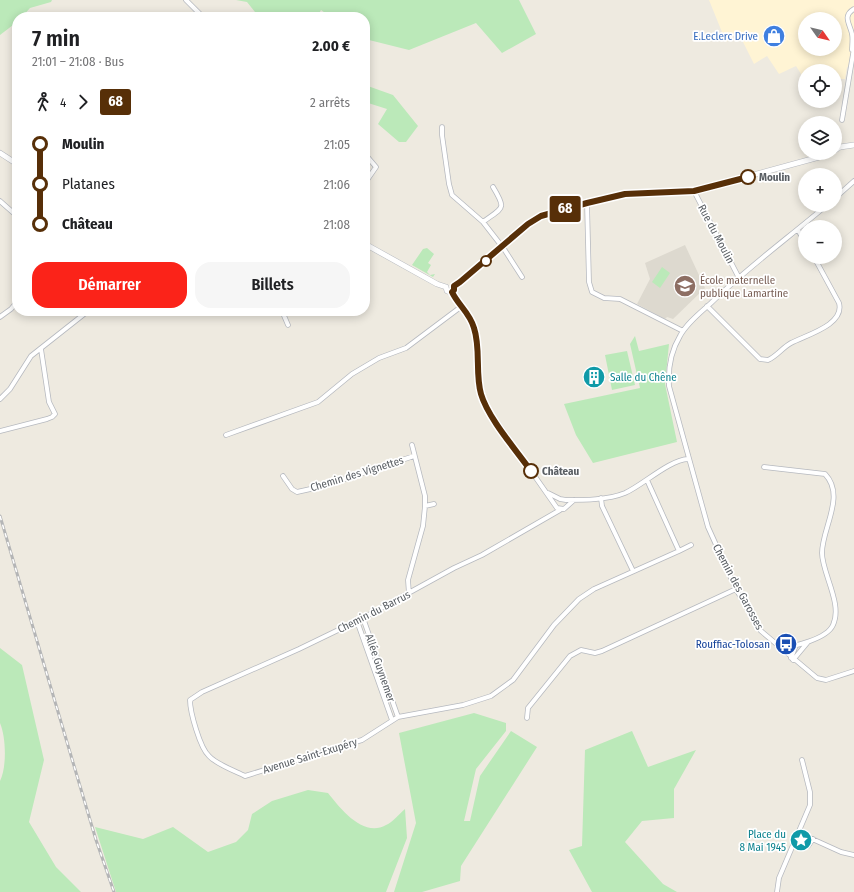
<!DOCTYPE html>
<html lang="fr">
<head>
<meta charset="utf-8">
<style>
  :root { --surface:#fff; --page:#f6f6f6; --text:#202124; --muted:#757577; --accent:#fb2319 }
  body { margin:0; font-family:"Fira Sans Condensed",sans-serif; background:var(--page); color:var(--text); height:100vh; display:flex; flex-direction:column; font-size:15px; white-space:nowrap }
  * { box-sizing:border-box; margin:0 }
  p { font-size:13px; color:var(--muted) }
  .icon { flex:none; width:22px; height:22px; fill:none; stroke:currentColor; stroke-width:2; stroke-linecap:round; stroke-linejoin:round }
  .map { position:relative; flex:1; overflow:hidden }
  .sheet { position:absolute; left:12px; top:12px; width:358px; height:304px; display:flex; flex-direction:column; background:var(--surface); border-radius:16px; box-shadow:0 2px 10px #0003 }
  .sheet>* { flex:none }
  .badge { padding:0 8px; border-radius:3px; font-size:14px; line-height:26px }
  .needle { width:26px; rotate:124deg }
  .fabs { position:absolute; left:798px; top:12px; display:grid; gap:8px }
  .fabs a { display:grid; place-items:center; width:44px; height:44px; border-radius:50%; background:var(--surface); box-shadow:0 2px 10px #0003; font-size:20px }
  .map>.badge { position:absolute; translate:-50% -50%; box-shadow:0 0 0 2px #fff }
  .legs { display:flex; align-items:center; gap:6px; height:44px; padding:0 20px; font-size:13px }
  .legs p { margin-inline-start:auto }
  .head { display:flex; align-items:center; justify-content:space-between; height:68px; padding:0 20px }
  h1 { font-size:22px; font-weight:600; line-height:30px }
  .action { display:flex; gap:8px; margin-top:auto; padding:8px 20px }
  .action a { flex:1; height:46px; border-radius:16px; background:var(--accent); color:#fff; font-size:16px; font-weight:600; line-height:46px; text-align:center }
  .action a+a { background:var(--page); color:var(--text) }
  ul { padding:0 20px; list-style:none }
  li { display:flex; align-items:center; gap:14px; height:40px; font-size:15px }
  li i { display:grid; place-items:center; width:6px; height:100%; margin:0 5px; background:currentColor }
  li i::after { content:''; width:10px; height:10px; margin:-5px; border:3px solid; border-radius:50%; background:var(--surface) }
  li p { margin-inline-start:auto }
  li:first-child i { background:linear-gradient(#0000 50%,currentColor 0) }
  li:last-child i { background:linear-gradient(currentColor 50%,#0000 0) }
  .map>svg:first-child { display:block }
  .commercial { fill:#fff4d4; fill-rule:evenodd }
  .education { fill:#ddd9cf }
  .green { fill:#bbe9b9 }
  .lines { fill:none; stroke-linecap:round; stroke-linejoin:round }
  .minor-casing { stroke:#b6b9bf; stroke-width:5.5 }
  .tertiary-casing { stroke:#b6b9bf; stroke-width:6 }
  .minor { stroke:#fff; stroke-width:4 }
  .tertiary { stroke:#fff; stroke-width:5 }
  .rail-casing { stroke:#b4b5b6; stroke-width:3 }
  .rail { stroke:#fff; stroke-width:1.5; stroke-dasharray:4.5; stroke-linecap:butt }
  .line-1-casing { stroke:#fff; stroke-width:9 }
  .line-1 { stroke:#572f08; stroke-width:6 }
  .stop-1-dot { fill:#fff; stroke:#572f08; stroke-width:2 }
  .labels { text-anchor:middle; dominant-baseline:central; stroke-width:3.5; stroke-linejoin:round; paint-order:stroke }
  .shop-label { font-size:11px; fill:#366cbe; stroke:#fff; text-anchor:end }
  .stop-label { font-size:11px; font-weight:bold; fill:#595e63; stroke:#fff; text-anchor:start }
  .street-label { font-size:11px; fill:#595e63; stroke:#fff }
  .education-label { font-size:11px; fill:#785e54; stroke:#fff; text-anchor:start }
  .culture-label { font-size:11px; fill:#0d838f; stroke:#fff; text-anchor:start }
  .transit-label { font-size:11px; fill:#164399; stroke:#fff; text-anchor:end }
</style>
</head>
<body>
<div class="map">
<svg width="854" height="892" viewBox="0 0 854 892">
  <rect width="100%" height="100%" fill="#eeeae0"/>
  <path class="commercial" d="M709,0H854V65L847,67L845,79H835V71H805V77H803L796,66L779,74L767,56L754,64L738,32L726,42ZM805,19H835V49H805Z"/>
  <path class="education" d="M685,245L705,288L673,319L667,317L665,319L637,304L650,279L645,263Z"/>
  <path class="green" d="M0,0H52L51,2L30,8L22,17H17V22L0,35Z
    M236,0H519L536,34L502,53L476,23L409,50L365,39V17H331L321,10L317,17H259L247,2Z
    M365,85L393,95L418,126L406,142H399L378,124L387,109L365,102Z
    M427,248L434,254L428,263L431,265L427,272L430,275L435,274L433,277L412,265L423,249Z
    M662,267L670,273L660,288L652,282Z
    M635,336L639,351L669,344L665,384L677,442L593,463L576,435L564,404L640,388L630,344Z
    M627,351L635,385L612,390L605,355Z
    M0,648L22,665L44,760L29,822L56,867L81,892H0V781C7,767 6,737 0,723Z
    M474,713L506,723V731L476,769L464,821H470L480,776L511,731L537,747L461,866L460,881L422,892H394L416,823L399,733Z
    M632,731L648,767L696,750L674,789V818L642,821L625,842L663,884L677,892H592L569,850L582,846L585,750Z
    M308,790L328,793C340,808 363,838 386,825C393,822 399,814 405,809L407,838L386,892H116L95,827L143,839L173,827L208,852L236,842L248,830L252,814L272,801Z"/>
  <g class="lines">
    <g class="minor-casing">
      <path id="minor" d="M186,0L203,17
        M852,50C852,45 853,39 852,34C850,24 842,16 854,9
        M842,120L854,48
        M442,127V135L449,184L452,195L483,222L504,249L522,277
        M365,154L376,167L365,183
        M694,191L739,278
        M835,198L854,181
        M0,201L17,216
        M587,203L589,282L592,292L604,298L620,299L683,331
        M827,205C788,238 747,268 711,303C700,313 687,323 680,336C671,351 668,369 669,386L708,527L736,589L761,631L817,678L826,680L854,671
        M483,222C503,207 507,210 493,187
        M798,230L805,242
        M17,262V275
        M451,292L467,313L475,329L479,384L485,405L557,508L564,509L574,500
        M707,306L760,359L768,360C777,356 782,348 791,343C806,335 845,325 839,303L814,257
        M282,311L288,325
        M0,317L11,309L17,302
        M0,399L10,389L31,356L88,311
        M0,431L47,419L52,417L55,414L49,402L41,349
        M226,435L318,402L352,374L379,358L406,348L462,306
        M412,445L425,496V506L434,504
        M764,467L825,474C846,496 822,528 822,553C822,573 843,604 833,625C827,639 793,647 779,648
        M283,476L292,489L297,492L324,486L414,456
        M548,493L560,499L566,500C584,500 608,500 625,493C643,485 669,460 688,459
        M601,498L602,506L633,571
        M560,510L482,555L454,568L363,618L299,649L202,692L190,700C190,712 200,748 209,756C216,764 235,771 245,776L362,740L398,717L463,705L491,696L513,680L554,625L579,599L594,589L679,551L647,480
        M679,551L691,545
        M409,594L408,580L423,526L425,506
        M363,618L398,717
        M357,621L392,720
        M791,658L796,645
        M793,660L808,642
        M527,718L528,708L570,656L581,650L595,653L602,651L736,589
        M799,833L841,852L854,855
        M795,841L808,846L813,839
        M777,892L779,878L810,805V792L802,760"/>
    </g>
    <g class="tertiary-casing">
      <path id="tertiary" d="M835,150L840,147L854,145
        M0,153L17,164
        M365,244L437,284L446,287
        M454,285L460,282L528,224L541,216L587,203L625,194L694,191L823,156L830,153
        M446,287L447,291L450,292L454,290V285"/>
    </g>
    <use href="#minor" class="minor"/>
    <use href="#tertiary" class="tertiary"/>
    <g class="rail-casing">
      <path id="rail" d="M0,516L96,840L114,892"/>
    </g>
    <use href="#rail" class="rail"/>
  </g>
  <g class="lines">
    <g class="line-1-casing">
      <path id="line-1" d="M531,471C516,450 488,418 481,394C475,373 481,349 474,328C470,313 458,305 452,292L454,290V286L460,282L528,224L541,216L587,203L625,194L694,191L748,177"/>
    </g>
    <use href="#line-1" class="line-1"/>
  </g>
  <defs>
    <g id="shop-disc" transform="scale(1.15)"><circle r="9.5" fill="#3f7fe0" stroke="#fff"/><path d="M-5-2.5h2.3a2.7 3.5 0 0 1 5.4 0H5L5.5 6h-11ZM-1.5-2.5h3a1.5 2.3 0 0 0-3 0Z" fill="#fff"/></g>
    <g id="school-disc" transform="scale(1.15)"><circle r="9.5" fill="#8d6e63" stroke="#fff"/><path d="M0-5L7-2L0 1L-7-2ZM-4 1L0 2.5L4 1V4Q0 6-4 4Z" fill="#fff"/></g>
    <g id="building-disc" transform="scale(1.15)"><circle r="9.5" fill="#0f9aa8" stroke="#fff"/><path d="M-4-6H4V6H1V3H-1V6H-4ZM-2.5-4.3h1.7v1.8h-1.7ZM.8-4.3h1.7v1.8H.8ZM-2.5-1h1.7V.8h-1.7ZM.8-1h1.7V.8H.8Z" fill="#fff"/></g>
    <g id="bus-disc" transform="scale(1.15)"><circle r="9.5" fill="#1a4fb4" stroke="#fff"/><path d="M-5-6H5V4H4V6H2V4H-2V6H-4V4H-5ZM-3.5-4V0h7V-4ZM-3.5 1.2v1.5H-2V1.2ZM2 1.2v1.5H3.5V1.2Z" fill="#fff"/></g>
    <g id="sight-disc" transform="scale(1.15)"><circle r="9.5" fill="#0f9aa8" stroke="#fff"/><path d="M0-6L1.8-2.2L6-1.7L2.9 1.2L3.7 5.4L0 3.3L-3.7 5.4L-2.9 1.2L-6-1.7L-1.8-2.2Z" fill="#fff"/></g>
  </defs>
  <g fill-rule="evenodd">
    <use href="#shop-disc" x="774" y="36"/>
    <use href="#school-disc" x="685" y="286"/>
    <use href="#building-disc" x="594" y="377"/>
    <use href="#bus-disc" x="786" y="644"/>
    <use href="#sight-disc" x="801" y="840"/>
  </g>
  <g class="stop-1-dot">
    <circle cx="748" cy="177" r="7"/>
    <circle cx="486" cy="261" r="5"/>
    <circle cx="531" cy="471" r="7"/>
  </g>
  <g class="labels">
    <g class="shop-label">
      <text x="758" y="36">E.Leclerc Drive</text>
    </g>
    <g class="stop-label">
      <text x="759" y="177">Moulin</text>
      <text x="542" y="471">Château</text>
    </g>
    <g class="street-label">
      <text transform="translate(716 234) rotate(62)">Rue du Moulin</text>
      <text transform="translate(357 474) rotate(-17)">Chemin des Vignettes</text>
      <text transform="translate(738 587) rotate(62)">Chemin des Garosses</text>
      <text transform="translate(374 612) rotate(-27)">Chemin du Barrus</text>
      <text transform="translate(380 668) rotate(71)">Allée Guynemer</text>
      <text transform="translate(310 756) rotate(-17)">Avenue Saint-Exupéry</text>
    </g>
    <g class="education-label">
      <text x="700" y="280">École maternelle<tspan x="700" dy="13">publique Lamartine</tspan></text>
    </g>
    <g class="culture-label">
      <text x="610" y="377">Salle du Chêne</text>
      <text x="786" y="834" text-anchor="end">Place du<tspan x="786" dy="13">8 Mai 1945</tspan></text>
    </g>
    <g class="transit-label">
      <text x="770" y="644">Rouffiac-Tolosan</text>
    </g>
  </g>
</svg>
<div class="fabs">
<a><svg class="needle" viewBox="-14 -14 28 28"><path d="M0-13l5 13h-10z" fill="#e53935"/><path d="M0 13l5-13h-10z" fill="#757577"/></svg></a>
<a><svg class="icon" aria-label="locate" viewBox="0 0 24 24"><circle cx="12" cy="12" r="6"/><path d="M12 2v4M12 18v4M2 12h4M18 12h4"/></svg></a>
<a><svg class="icon" aria-label="layers" viewBox="0 0 24 24"><path d="M12 4l9 5-9 5-9-5zM3 14l9 5 9-5"/></svg></a>
<a>+</a>
<a>−</a>
</div>
<b class="badge" style="left:565px;top:209px;background:#572f08;color:#fff">68</b>
<section class="sheet">
<div class="head"><div><h1>7 min</h1><p>21:01 – 21:08 · Bus</p></div><b>2.00 €</b></div>
<div class="legs"><svg class="icon" aria-label="walk" viewBox="0 0 24 24"><circle cx="13" cy="4" r="2"/><path d="M13 8l-2 6 4 7M11 14l-3 7M7 12l3-4h3l4 4"/></svg>4<svg class="icon" aria-label="forward" viewBox="0 0 24 24"><path d="M9 5l7 7-7 7"/></svg><b class="badge" style="background:#572f08;color:#fff">68</b><p>2 arrêts</p></div>
<ul>
<li><i style="color:#572f08"></i><b>Moulin</b><p>21:05</p></li>
<li><i style="color:#572f08"></i><span>Platanes</span><p>21:06</p></li>
<li><i style="color:#572f08"></i><b>Château</b><p>21:08</p></li>
</ul>
<div class="action"><a>Démarrer</a><a>Billets</a></div>
</section>
</div>
</body>
</html>
